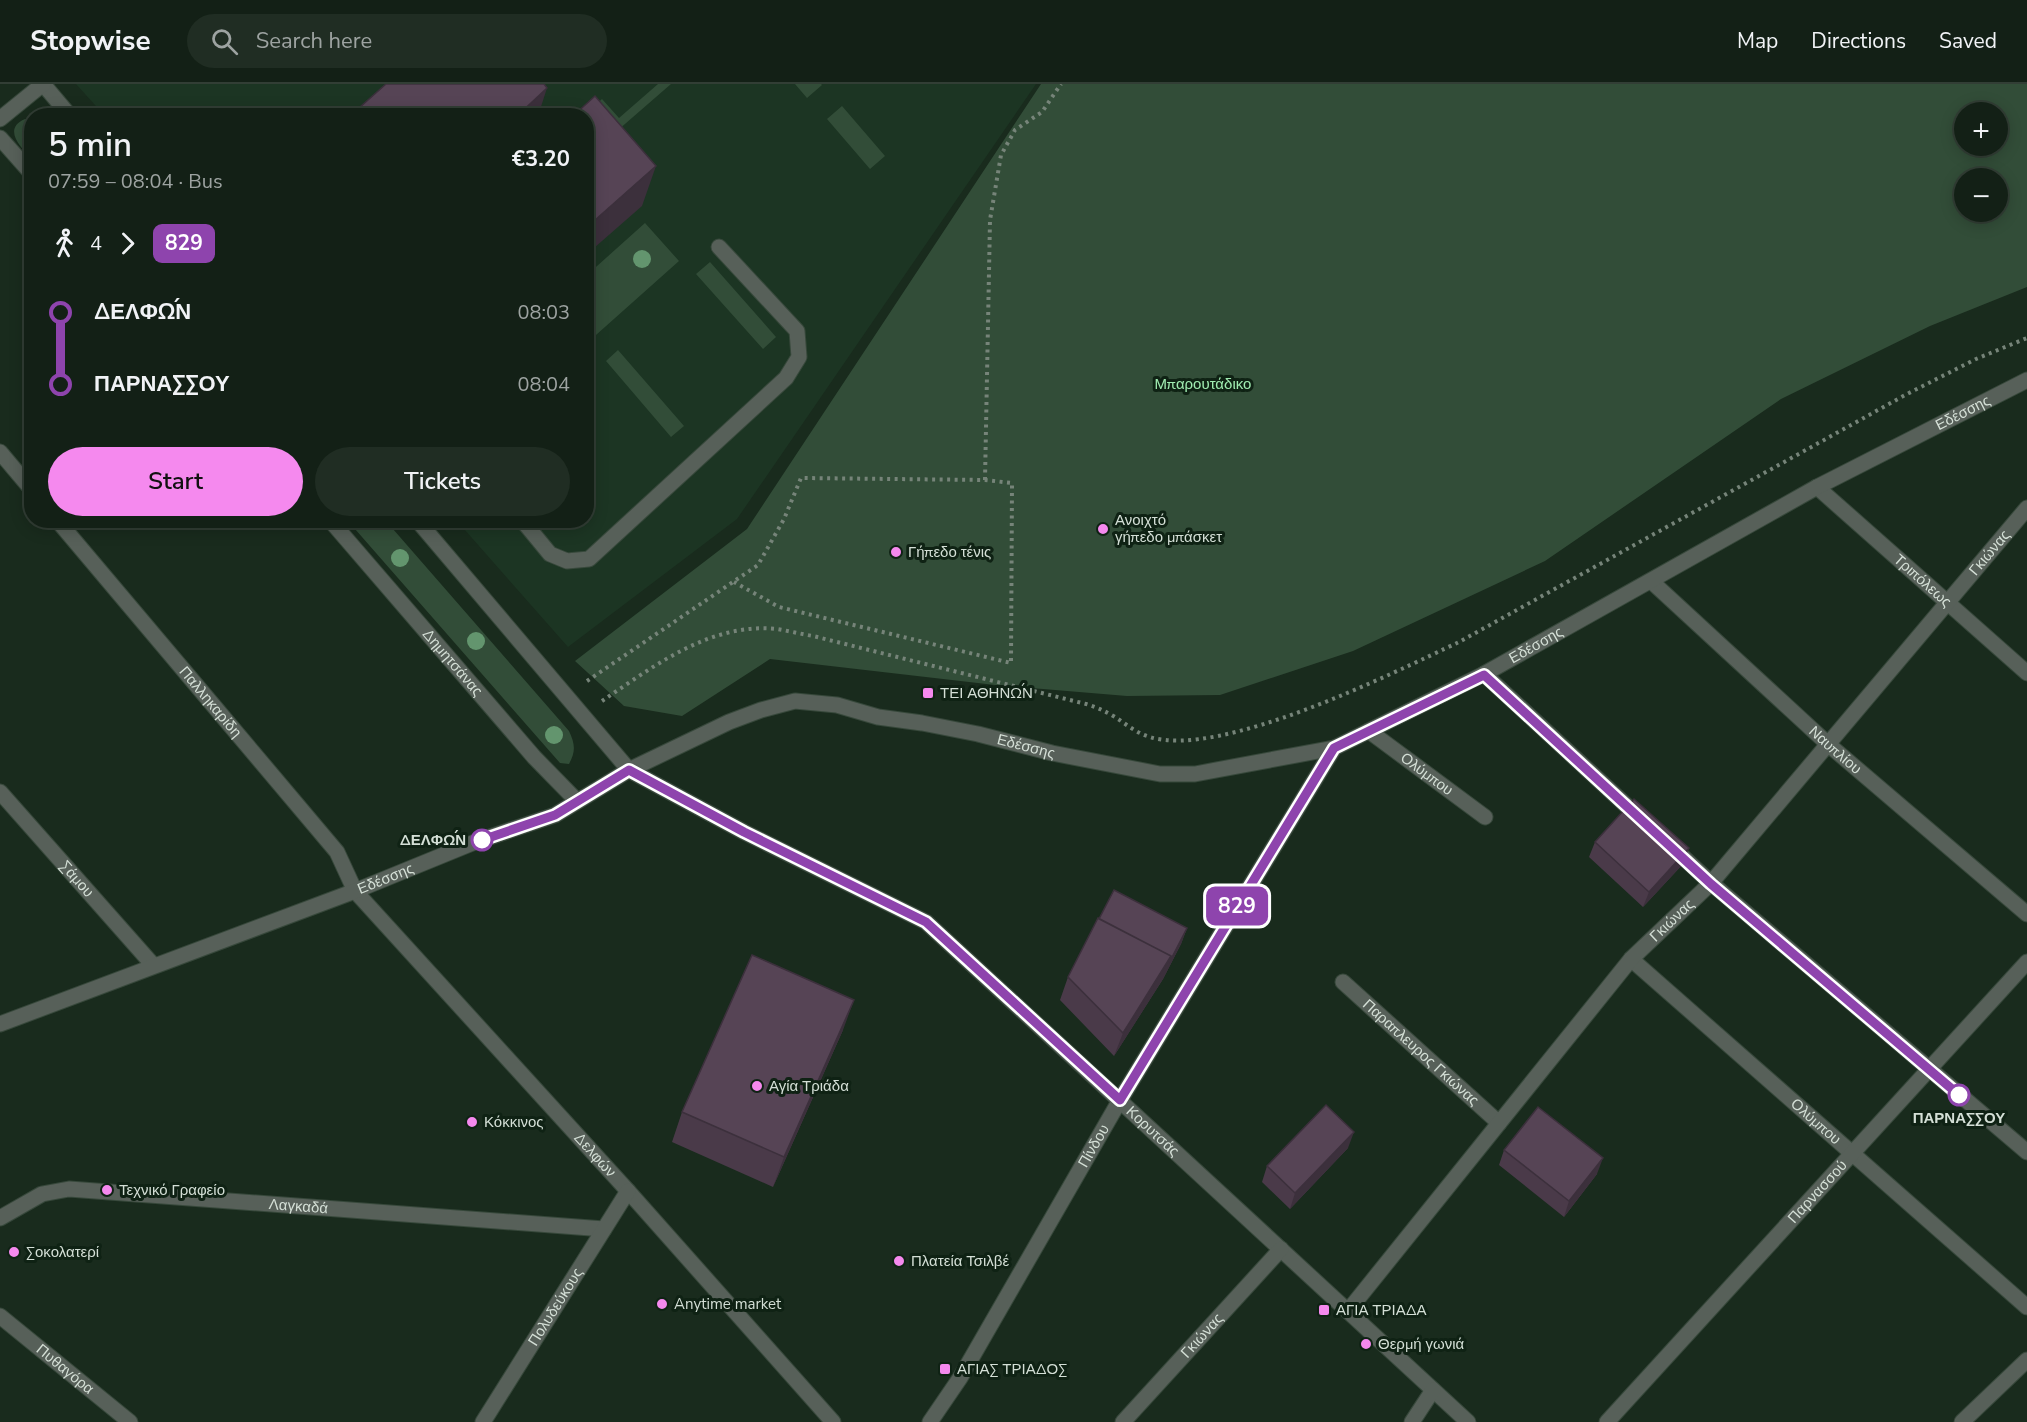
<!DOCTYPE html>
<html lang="en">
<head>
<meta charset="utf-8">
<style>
  :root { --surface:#132016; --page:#202d23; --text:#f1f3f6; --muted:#9da3a1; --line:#323e35; --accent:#f589ee }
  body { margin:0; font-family:"Nunito Sans",sans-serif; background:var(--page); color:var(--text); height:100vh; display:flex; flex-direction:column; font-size:22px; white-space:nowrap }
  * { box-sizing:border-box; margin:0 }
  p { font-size:20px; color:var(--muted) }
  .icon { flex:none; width:33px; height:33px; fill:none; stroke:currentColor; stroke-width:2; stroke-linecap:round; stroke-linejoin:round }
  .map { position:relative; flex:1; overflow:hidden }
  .side { position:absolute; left:24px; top:24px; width:570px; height:420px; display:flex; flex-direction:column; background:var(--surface); border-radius:24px; box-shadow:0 3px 15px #0003,0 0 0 2px var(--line) }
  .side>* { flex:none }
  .badge { padding:0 12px; border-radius:9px; font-size:21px; line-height:39px }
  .fabs { position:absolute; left:1954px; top:18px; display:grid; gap:12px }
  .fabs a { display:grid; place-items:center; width:54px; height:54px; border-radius:50%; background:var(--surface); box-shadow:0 3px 15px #0003,0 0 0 2px var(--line); font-size:30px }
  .map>.badge { position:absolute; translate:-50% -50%; box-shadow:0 0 0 3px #fff }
  .legs { display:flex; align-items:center; gap:9px; height:66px; padding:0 24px; font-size:20px }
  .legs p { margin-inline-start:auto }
  .overview { display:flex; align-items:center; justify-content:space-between; height:102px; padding:0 24px }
  h1 { font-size:33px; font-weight:600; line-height:45px }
  .primary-button { display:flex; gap:12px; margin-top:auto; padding:12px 24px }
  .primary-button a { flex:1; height:69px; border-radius:36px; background:var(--accent); color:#111; font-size:24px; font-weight:600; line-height:69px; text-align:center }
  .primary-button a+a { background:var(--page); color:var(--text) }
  ul { padding:0 24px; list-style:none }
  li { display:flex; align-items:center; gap:21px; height:72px; font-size:22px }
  li i { display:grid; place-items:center; width:9px; height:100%; margin:0 8px; background:currentColor }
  li i::after { content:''; width:15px; height:15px; margin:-8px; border:4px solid; border-radius:50%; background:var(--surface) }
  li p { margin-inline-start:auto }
  li:first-child i { background:linear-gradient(#0000 50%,currentColor 0) }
  li:last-child i { background:linear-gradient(currentColor 50%,#0000 0) }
  header { display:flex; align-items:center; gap:36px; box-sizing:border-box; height:84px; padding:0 30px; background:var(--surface); border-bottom:2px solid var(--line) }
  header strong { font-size:28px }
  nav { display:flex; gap:33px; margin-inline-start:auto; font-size:21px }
  .search { width:420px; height:54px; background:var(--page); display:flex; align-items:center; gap:15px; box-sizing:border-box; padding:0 21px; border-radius:33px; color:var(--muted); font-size:22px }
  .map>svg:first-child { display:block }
  .built { fill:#1c3523 }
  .green { fill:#324d38; fill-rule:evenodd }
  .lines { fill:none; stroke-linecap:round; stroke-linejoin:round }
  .minor-casing { stroke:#37483b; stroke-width:17 }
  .path { stroke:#768479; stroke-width:4; stroke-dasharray:3 4.5; stroke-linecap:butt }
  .minor { stroke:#576059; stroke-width:15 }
  .tree { fill:#63956e }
  .wall { fill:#4a3a49 }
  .shaded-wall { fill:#3c303c }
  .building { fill:#564455; stroke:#3c303c; stroke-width:1.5 }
  .line-1-casing { stroke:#fff; stroke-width:14 }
  .line-1 { stroke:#8e44ad; stroke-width:9 }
  .poi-dot { fill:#f589ee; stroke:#0f2214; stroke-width:2 }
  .stop-1-dot { fill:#fff; stroke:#8e44ad; stroke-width:3 }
  .labels { text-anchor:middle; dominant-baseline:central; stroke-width:6; stroke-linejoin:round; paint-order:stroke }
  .park-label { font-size:15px; fill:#a0ecb1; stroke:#0f2214 }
  .street-label { font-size:15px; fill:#d4dfd6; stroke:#0f2214 }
  .poi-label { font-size:15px; fill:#d4dfd6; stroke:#0f2214; text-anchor:start }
  .stop-label { font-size:15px; font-weight:bold; fill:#d4dfd6; stroke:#0f2214; text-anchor:end }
</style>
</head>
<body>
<header>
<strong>Stopwise</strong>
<div class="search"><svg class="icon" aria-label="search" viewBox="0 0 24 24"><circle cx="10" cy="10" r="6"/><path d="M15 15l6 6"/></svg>Search here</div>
<nav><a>Map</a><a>Directions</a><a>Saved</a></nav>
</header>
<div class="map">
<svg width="2027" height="1338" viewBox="0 0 2027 1338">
  <rect width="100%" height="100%" fill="#192b1d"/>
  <path class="built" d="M76,0H1036L737,435L568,563L457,437L586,436V32L104,31Z"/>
  <path class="green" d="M658,0H671L610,53L588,28L602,15L619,34Z
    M795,0H821L822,1L807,14Z
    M1041,0H2027V203L1930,242L1781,315L1545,477L1353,567L1220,611L1127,612L995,601L770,575L682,632L624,622L575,577L747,445ZM1965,28H1998V62H1965ZM1965,94H1998V128H1965Z
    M842,22L885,72L870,85L827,35Z
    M25,35L31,36V75C21,63 2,45 25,35Z
    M645,139L679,177L587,259V191Z
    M710,178L776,253L763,265L696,190Z
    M618,266L684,342L671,353L606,277Z
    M348,437H386L569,647C575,660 576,667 569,680L560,679Z"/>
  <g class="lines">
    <g class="minor-casing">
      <g id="minor">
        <path d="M43,0L70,32"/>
        <path d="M0,35L43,0"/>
        <path d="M0,54L32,90"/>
        <path d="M0,368L32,406"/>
        <path id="s1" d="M1817,403L2027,589"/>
        <path id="s2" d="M57,436L337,768L355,807L628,1107L833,1338"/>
        <path id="s3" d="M330,436L534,673L577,717"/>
        <path id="s4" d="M417,436L629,686L744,748L926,838L1468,1338"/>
        <path d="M522,436L550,470L567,477L589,475L786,294L799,273L797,247L719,163"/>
        <path id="s5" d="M1651,497L1829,661L2027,830"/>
        <path d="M1484,590L1641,735"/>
        <path id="s6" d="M1369,647L1485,733"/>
        <path id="s7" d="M0,708L153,881"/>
        <path d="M1670,761L1711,799L2027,1068"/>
        <path id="s8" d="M1631,875L2027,1223"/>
        <path id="s9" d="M1343,898L1499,1039"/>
        <path id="s10" d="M0,940L355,807L475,758L555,731L629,686L729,638L761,626L795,617L837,621L878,633L922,639L978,650L1052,669L1160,690H1195L1334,664L1484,590L1817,403L2027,296"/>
        <path id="s11" d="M0,1134L42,1110L69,1105L604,1145"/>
        <path id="s12" d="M1348,1227L1631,875L1711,799L2027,424"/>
        <path id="s13" d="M0,1232L130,1338"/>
        <path id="s14" d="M483,1338L628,1107"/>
        <path id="s15" d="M930,1338L960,1294L1120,1016L1334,664"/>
        <path id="s16" d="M1123,1338L1281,1165"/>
        <path d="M1412,1338L1433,1306"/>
        <path id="s17" d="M1607,1338L2027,878"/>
        <path d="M1962,1338L2027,1276"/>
      </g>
    </g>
    <path class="path" d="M985,396L990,136L1001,71L1015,46L1042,28L1061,0
      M587,597L758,481L784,435L801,394L985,396L1012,399L1011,579L779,523L734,498
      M602,617C654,582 711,538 777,545C789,547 801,550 813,552L1086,620C1096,623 1105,627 1115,633C1126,640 1136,649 1150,653C1220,675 1391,590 1459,558L1907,310L1976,275L2027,254"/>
    <use href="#minor" class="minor"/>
  </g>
  <g class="tree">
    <circle cx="642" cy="175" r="9"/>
    <circle cx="400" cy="474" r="9"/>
    <circle cx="476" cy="557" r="9"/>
    <circle cx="554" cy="651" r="9"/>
  </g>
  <path class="wall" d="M1595,758L1683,780L1643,823L1589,773Z
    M1187,844L1181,860L1163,895L1114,972L1060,916L1068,893Z
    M843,946L773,1103L672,1058L682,1028Z
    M1348,1064L1290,1125L1262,1098L1267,1082Z
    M1504,1066L1597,1090L1564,1133L1499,1081Z"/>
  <path class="shaded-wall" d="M547,4L538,32H517Z
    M656,82L642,122L586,171V144Z
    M1689,764L1683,780L1643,823L1649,808Z
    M1187,844L1181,860L1163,895L1114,972L1123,949Z
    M854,916L843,946L773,1103L784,1073Z
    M1354,1048L1348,1064L1290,1125L1295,1109Z
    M1603,1074L1597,1090L1564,1133L1569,1117Z"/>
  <path class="building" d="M386,0H544L547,4L517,32H350Z
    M595,12L656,82L586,144V32H573Z
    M1634,715L1689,764L1649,808L1595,758Z
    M1114,806L1187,844L1169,879L1171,872L1099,835Z
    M1098,834L1171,872L1123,949L1068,893Z
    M752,871L854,916L784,1073L682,1028Z
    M1326,1021L1354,1048L1295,1109L1267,1082Z
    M1538,1023L1603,1074L1569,1117L1504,1066Z"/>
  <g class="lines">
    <g class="line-1-casing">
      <path id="line-1" d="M482,756L555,731L629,686L744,748L926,838L1120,1016L1334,664L1484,591L1711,800L1959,1011"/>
    </g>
    <use href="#line-1" class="line-1"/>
  </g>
  <g class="poi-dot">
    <circle cx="1103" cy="445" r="6"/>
    <circle cx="896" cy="468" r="6"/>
    <rect x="922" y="603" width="12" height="12" rx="3"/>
    <circle cx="757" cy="1002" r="6"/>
    <circle cx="472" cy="1038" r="6"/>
    <circle cx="107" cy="1106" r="6"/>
    <circle cx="14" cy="1168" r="6"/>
    <circle cx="899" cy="1177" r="6"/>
    <circle cx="662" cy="1220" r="6"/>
    <rect x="1318" y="1220" width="12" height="12" rx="3"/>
    <circle cx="1366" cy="1260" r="6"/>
    <rect x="939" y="1279" width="12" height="12" rx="3"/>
  </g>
  <g class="stop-1-dot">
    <circle cx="482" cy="756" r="10"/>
    <circle cx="1959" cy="1011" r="10"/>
  </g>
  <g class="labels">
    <g class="park-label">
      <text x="1203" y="300">Μπαρουτάδικο</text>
    </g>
    <g class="street-label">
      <text stroke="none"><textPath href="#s10" startOffset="2122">Εδέσσης</textPath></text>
      <text stroke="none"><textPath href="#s12" startOffset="994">Γκιώνας</textPath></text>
      <text stroke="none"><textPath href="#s1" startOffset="141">Τριπόλεως</textPath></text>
      <text stroke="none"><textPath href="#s10" startOffset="1636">Εδέσσης</textPath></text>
      <text stroke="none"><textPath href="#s3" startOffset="188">Δημητσάνας</textPath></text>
      <text stroke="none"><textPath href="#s2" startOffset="238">Παλληκαρίδη</textPath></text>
      <text stroke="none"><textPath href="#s10" startOffset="1096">Εδέσσης</textPath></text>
      <text stroke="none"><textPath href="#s5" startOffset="250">Ναυπλίου</textPath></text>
      <text stroke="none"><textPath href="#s6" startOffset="72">Ολύμπου</textPath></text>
      <text stroke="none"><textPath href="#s7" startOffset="116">Σάμου</textPath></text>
      <text stroke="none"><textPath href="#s10" startOffset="412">Εδέσσης</textPath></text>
      <text stroke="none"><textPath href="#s12" startOffset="508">Γκιώνας</textPath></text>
      <text stroke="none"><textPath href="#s9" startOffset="105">Παραπλευρος Γκιώνας</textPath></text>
      <text stroke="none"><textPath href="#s8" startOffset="246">Ολύμπου</textPath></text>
      <text stroke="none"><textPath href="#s4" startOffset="970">Κορυτσάς</textPath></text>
      <text stroke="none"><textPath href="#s15" startOffset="321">Πίνδου</textPath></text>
      <text stroke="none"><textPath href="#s2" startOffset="834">Δελφών</textPath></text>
      <text stroke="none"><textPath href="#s17" startOffset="312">Παρνασσού</textPath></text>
      <text stroke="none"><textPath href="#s11" startOffset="306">Λαγκαδά</textPath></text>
      <text stroke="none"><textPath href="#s14" startOffset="136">Πολυδεύκους</textPath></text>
      <text stroke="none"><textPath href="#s16" startOffset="117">Γκιώνας</textPath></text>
      <text stroke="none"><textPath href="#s13" startOffset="84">Πυθαγόρα</textPath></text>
    </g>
    <g class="poi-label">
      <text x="1115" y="436">Ανοιχτό<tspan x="1115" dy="17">γήπεδο μπάσκετ</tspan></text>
      <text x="908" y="468">Γήπεδο τένις</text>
      <text x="940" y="609">ΤΕΙ ΑΘΗΝΏΝ</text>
      <text x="769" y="1002">Αγία Τριάδα</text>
      <text x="484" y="1038">Κόκκινος</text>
      <text x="119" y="1106">Τεχνικό Γραφείο</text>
      <text x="26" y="1168">Σοκολατερί</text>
      <text x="911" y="1177">Πλατεία Τσιλβέ</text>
      <text x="674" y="1220">Anytime market</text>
      <text x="1336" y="1226">ΑΓΙΑ ΤΡΙΑΔΑ</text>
      <text x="1378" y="1260">Θερμή γωνιά</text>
      <text x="957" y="1285">ΑΓΙΑΣ ΤΡΙΑΔΟΣ</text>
    </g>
    <g class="stop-label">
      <text x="466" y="756">ΔΕΛΦΏΝ</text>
      <text x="1959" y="1034" text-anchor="middle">ΠΑΡΝΑΣΣΟΥ</text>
    </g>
  </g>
</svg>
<div class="fabs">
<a>+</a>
<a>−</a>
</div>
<b class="badge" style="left:1237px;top:822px;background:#8e44ad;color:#fff">829</b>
<section class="side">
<div class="overview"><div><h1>5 min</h1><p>07:59 – 08:04 · Bus</p></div><b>€3.20</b></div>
<div class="legs"><svg class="icon" aria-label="walk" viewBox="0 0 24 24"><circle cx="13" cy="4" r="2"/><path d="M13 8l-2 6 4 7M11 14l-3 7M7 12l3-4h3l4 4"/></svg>4<svg class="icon" aria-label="forward" viewBox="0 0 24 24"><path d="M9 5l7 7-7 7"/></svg><b class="badge" style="background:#8e44ad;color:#fff">829</b></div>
<ul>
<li><i style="color:#8e44ad"></i><b>ΔΕΛΦΏΝ</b><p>08:03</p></li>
<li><i style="color:#8e44ad"></i><b>ΠΑΡΝΑΣΣΟΥ</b><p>08:04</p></li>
</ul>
<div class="primary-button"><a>Start</a><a>Tickets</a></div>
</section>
</div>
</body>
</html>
